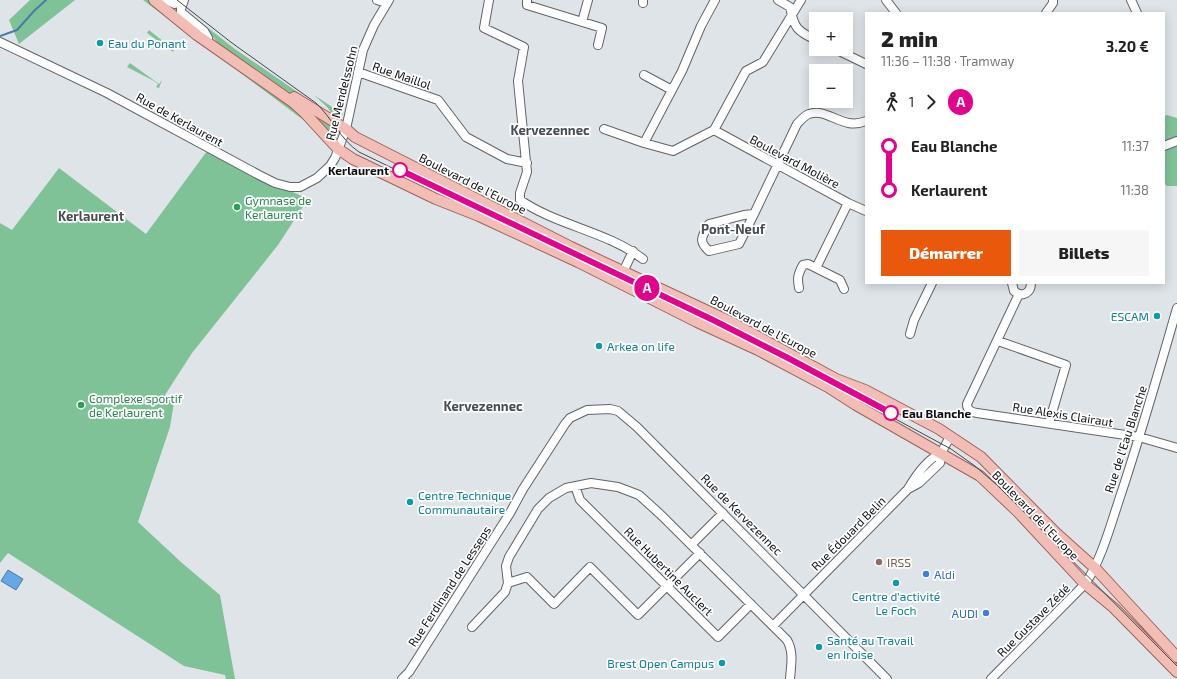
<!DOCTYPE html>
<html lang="fr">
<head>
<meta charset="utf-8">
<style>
  :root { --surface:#fff; --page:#f6f6f6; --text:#222; --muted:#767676; --accent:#ea580c }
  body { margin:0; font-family:"Exo 2",sans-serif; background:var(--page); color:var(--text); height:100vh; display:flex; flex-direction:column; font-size:15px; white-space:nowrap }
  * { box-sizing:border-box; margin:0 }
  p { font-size:13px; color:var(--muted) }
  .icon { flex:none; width:22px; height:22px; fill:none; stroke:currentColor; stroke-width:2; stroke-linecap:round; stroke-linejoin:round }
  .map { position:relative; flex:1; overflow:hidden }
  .panel { position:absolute; left:865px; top:12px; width:300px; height:272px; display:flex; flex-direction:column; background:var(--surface); border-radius:0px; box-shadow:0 2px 10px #0003 }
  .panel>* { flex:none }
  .badge { padding:0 8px; border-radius:13px; font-size:14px; line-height:26px }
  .controls { position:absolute; left:809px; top:12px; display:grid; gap:8px }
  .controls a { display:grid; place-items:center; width:44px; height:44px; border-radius:0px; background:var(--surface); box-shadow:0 2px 10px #0003; font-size:20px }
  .map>.badge { position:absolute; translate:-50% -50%; box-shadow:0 0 0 2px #fff }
  .legs { display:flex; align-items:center; gap:6px; height:44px; padding:0 16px; font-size:13px }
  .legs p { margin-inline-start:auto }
  .overview { display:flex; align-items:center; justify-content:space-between; height:68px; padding:0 16px }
  h1 { font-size:22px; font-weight:800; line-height:30px }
  .button { display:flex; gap:8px; margin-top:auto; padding:8px 16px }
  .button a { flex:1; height:46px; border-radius:0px; background:var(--accent); color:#fff; font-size:16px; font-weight:800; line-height:46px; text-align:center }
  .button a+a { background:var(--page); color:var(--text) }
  ul { padding:0 16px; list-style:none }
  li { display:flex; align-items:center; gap:14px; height:44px; font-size:15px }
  li i { display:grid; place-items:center; width:6px; height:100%; margin:0 5px; background:currentColor }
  li i::after { content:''; width:10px; height:10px; margin:-5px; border:3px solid; border-radius:50%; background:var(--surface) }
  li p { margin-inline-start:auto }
  li:first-child i { background:linear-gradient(#0000 50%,currentColor 0) }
  li:last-child i { background:linear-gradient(currentColor 50%,#0000 0) }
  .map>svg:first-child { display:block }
  .green { fill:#80c298 }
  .water { fill:#64a8e6; stroke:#4a7aa6 }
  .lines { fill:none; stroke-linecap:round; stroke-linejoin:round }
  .stream { stroke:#4a7aa6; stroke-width:2 }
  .minor-casing { stroke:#606469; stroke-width:10 }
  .major-casing { stroke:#9c635a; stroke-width:12 }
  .minor { stroke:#fff; stroke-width:8 }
  .major { stroke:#f2bdb4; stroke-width:10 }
  .tram { stroke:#44474a; stroke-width:1 }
  .line-1-casing { stroke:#fff; stroke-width:9 }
  .line-1 { stroke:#e3028c; stroke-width:6 }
  .culture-dot { fill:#0f9aa8; stroke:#fff; stroke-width:1.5 }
  .stop-1-dot { fill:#fff; stroke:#e3028c; stroke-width:2 }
  .leisure-dot { fill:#2e9e5b; stroke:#fff; stroke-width:1.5 }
  .education-dot { fill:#8d6e63; stroke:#fff; stroke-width:1.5 }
  .shop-dot { fill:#3f7fe0; stroke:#fff; stroke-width:1.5 }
  .labels { text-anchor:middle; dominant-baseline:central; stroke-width:3.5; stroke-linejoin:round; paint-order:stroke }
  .culture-label { font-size:12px; fill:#0d838f; stroke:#fff; text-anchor:start }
  .street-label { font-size:12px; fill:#0c0e10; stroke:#fff }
  .stop-label { font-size:12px; font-weight:bold; fill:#0c0e10; stroke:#fff; text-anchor:end }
  .leisure-label { font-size:12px; fill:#27864d; stroke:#fff; text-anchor:start }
  .education-label { font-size:12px; fill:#785e54; stroke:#fff; text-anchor:start }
  .shop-label { font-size:12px; fill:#366cbe; stroke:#fff; text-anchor:start }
  .neighbourhood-label { font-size:13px; font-weight:bold; fill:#494d52; stroke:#fff }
</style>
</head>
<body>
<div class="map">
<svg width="1177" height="679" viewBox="0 0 1177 679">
  <rect width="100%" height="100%" fill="#dfe4e9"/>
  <path class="green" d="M30,0H75L19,44L9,20Z
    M143,0H150L295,107L318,131Z
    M184,9L235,49L312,102L323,114L272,81L218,43L207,30L185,13Z
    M149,30L174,50L173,52L147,33Z
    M130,63L159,84L162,80L159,88L156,87L158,84L154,81L127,67Z
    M314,95L343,114L339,117L335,118L327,107Z
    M299,103L328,120L338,134L337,137L334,138Z
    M1167,115L1177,118V137L1175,145L1177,146V186H1167L1164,183V116Z
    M210,147L271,182L308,199L278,245L192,353L165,395L164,398L174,402L170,427L138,522L182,563L220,595L235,679H226L225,675L184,666L8,553L0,563V223L12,230L59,168L146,234Z"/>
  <path class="water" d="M8,570L23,579L16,590L1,581Z"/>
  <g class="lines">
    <path class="stream" d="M0,36L17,30L34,11L46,0"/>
    <g class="minor-casing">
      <path id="minor" d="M166,0L175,4L183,0
        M184,0L181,9V12L204,31L208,38
        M377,0L386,3
        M489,0L484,28L524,47L518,81L527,172L520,193V200C558,226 606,231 643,259
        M527,0V5L602,28L598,45
        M715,0L701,26L682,71L644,143L673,151L714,130L746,71L763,62L801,0
        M778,0L790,7C794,28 797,31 816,40
        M886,0L896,13
        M1131,0L1137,13
        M643,3V0
        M1046,13L1053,3V0
        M582,22L588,0
        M0,42L107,93L259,175L275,183L290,187H300L317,178L330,166L335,158L346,129L363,50L374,25L389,0
        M835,49L866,64
        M358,72L438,100L466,137L507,159L527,163
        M644,75L672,90
        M604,129L644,143
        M714,130L848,203L866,211
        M1164,146L1177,141
        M754,214L744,215L709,224C703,236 697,240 709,251L739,244L754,214L797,124C800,121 805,115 809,114C828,107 842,131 866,121
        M816,268L840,280L844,289
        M623,272L633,251
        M1012,283L1014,291C1022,298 1031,293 1031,283
        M799,288C797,278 798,274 803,265L808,264L816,268L848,203
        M1019,294L967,404C967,410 971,412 977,413L1139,437L1177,448
        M910,334L914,320L932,283
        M998,341L1066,365L1049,423
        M575,486L580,500L718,637L751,604
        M908,489L919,483L940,463L941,453L950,437
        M691,545L723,513
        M508,583L527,577L554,604L590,567L638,615L700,553
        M773,626L908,489C916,475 926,460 941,453
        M472,627L505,592L508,583L506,566L509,557L538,509L549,498L566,488L591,483L618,487L639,495L660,514L787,640C794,652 791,665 790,679
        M402,679L409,672L510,513L523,489L565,424L570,418L587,410L610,409L618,411L637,427L887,679
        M991,679L1085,584C1101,561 1111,524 1120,497C1141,434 1159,371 1177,308"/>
    </g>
    <g class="major-casing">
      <path id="major" d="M154,0L197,35L294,103L305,113L338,149L353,159L436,199L479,216L578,262L697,322L758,350L828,387L856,405L980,476L1018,512L1085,584L1114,608L1177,672
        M294,97L346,129L355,137L571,247L729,321L836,379L865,390L939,429L981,457L1056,533L1095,568L1177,657"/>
    </g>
    <use href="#minor" class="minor"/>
    <use href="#major" class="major"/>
    <path class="tram" d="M177,0L232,43L316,103C332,118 340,139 359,152L751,341L951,449L975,466L997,485L1177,666"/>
  </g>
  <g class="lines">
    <g class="line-1-casing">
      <path id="line-1" d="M400,170L713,320L788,358L891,413"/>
    </g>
    <use href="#line-1" class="line-1"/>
  </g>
  <g class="culture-dot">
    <circle cx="100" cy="43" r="4"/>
    <circle cx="1157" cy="316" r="4"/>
    <circle cx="599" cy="346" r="4"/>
    <circle cx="410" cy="502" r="4"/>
    <circle cx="896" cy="583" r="4"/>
    <circle cx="819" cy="647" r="4"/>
    <circle cx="722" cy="663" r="4"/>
  </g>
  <g class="stop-1-dot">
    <circle cx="400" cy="170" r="7"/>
    <circle cx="891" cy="413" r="7"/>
  </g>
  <g class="leisure-dot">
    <circle cx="237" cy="207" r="4"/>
    <circle cx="81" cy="405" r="4"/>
  </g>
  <circle class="education-dot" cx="879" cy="562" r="4"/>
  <g class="shop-dot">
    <circle cx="926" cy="574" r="4"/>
    <circle cx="986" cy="613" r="4"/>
  </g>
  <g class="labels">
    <g class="culture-label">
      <text x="108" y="43">Eau du Ponant</text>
      <text x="1149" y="316" text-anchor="end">ESCAM</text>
      <text x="607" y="346">Arkea on life</text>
      <text x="418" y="495">Centre Technique<tspan x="418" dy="14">Communautaire</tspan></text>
      <text x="896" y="596" text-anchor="middle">Centre d'activité<tspan x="896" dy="14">Le Foch</tspan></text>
      <text x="827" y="640">Santé au Travail<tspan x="827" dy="14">en Iroise</tspan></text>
      <text x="714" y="663" text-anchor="end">Brest Open Campus</text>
    </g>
    <g class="street-label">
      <text transform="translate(402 75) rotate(19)">Rue Maillol</text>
      <text transform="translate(341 93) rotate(-76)">Rue Mendelssohn</text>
      <text transform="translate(180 119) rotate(29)">Rue de Kerlaurent</text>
      <text transform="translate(795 161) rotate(28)">Boulevard Molière</text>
      <text transform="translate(473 183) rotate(27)">Boulevard de l'Europe</text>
      <text transform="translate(764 326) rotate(28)">Boulevard de l'Europe</text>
      <text transform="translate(1063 414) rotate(9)">Rue Alexis Clairaut</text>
      <text transform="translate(1125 439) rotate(-72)">Rue de l'Eau Blanche</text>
      <text transform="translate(742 514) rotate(45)">Rue de Kervezennec</text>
      <text transform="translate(1036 515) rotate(46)">Boulevard de l'Europe</text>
      <text transform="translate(848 533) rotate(-45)">Rue Édouard Belin</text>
      <text transform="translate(669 571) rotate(45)">Rue Hubertine Auclert</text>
      <text transform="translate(449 586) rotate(-57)">Rue Ferdinand de Lesseps</text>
      <text transform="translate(1033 620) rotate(-45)">Rue Gustave Zédé</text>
    </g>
    <g class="stop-label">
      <text x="389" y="170">Kerlaurent</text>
      <text x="902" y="413" text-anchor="start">Eau Blanche</text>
    </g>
    <g class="leisure-label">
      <text x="245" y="200">Gymnase de<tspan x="245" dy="14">Kerlaurent</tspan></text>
      <text x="89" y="398">Complexe sportif<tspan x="89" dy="14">de Kerlaurent</tspan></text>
    </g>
    <g class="education-label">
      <text x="887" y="562">IRSS</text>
    </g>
    <g class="shop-label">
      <text x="934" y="574">Aldi</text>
      <text x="978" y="613" text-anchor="end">AUDI</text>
    </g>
    <g class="neighbourhood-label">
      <text x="550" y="130">Kervezennec</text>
      <text x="91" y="216">Kerlaurent</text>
      <text x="733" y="229">Pont-Neuf</text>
      <text x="483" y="406">Kervezennec</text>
    </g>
  </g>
</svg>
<div class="controls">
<a>+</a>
<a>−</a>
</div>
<b class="badge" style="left:647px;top:288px;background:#e3028c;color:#fff">A</b>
<section class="panel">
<div class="overview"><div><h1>2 min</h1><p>11:36 – 11:38 · Tramway</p></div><b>3.20 €</b></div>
<div class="legs"><svg class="icon" aria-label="walk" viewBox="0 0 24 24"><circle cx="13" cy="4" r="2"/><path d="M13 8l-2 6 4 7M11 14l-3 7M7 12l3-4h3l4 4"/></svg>1<svg class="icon" aria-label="forward" viewBox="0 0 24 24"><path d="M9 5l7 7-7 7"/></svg><b class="badge" style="background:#e3028c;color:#fff">A</b></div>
<ul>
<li><i style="color:#e3028c"></i><b>Eau Blanche</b><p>11:37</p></li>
<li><i style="color:#e3028c"></i><b>Kerlaurent</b><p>11:38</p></li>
</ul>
<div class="button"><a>Démarrer</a><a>Billets</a></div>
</section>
</div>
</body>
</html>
